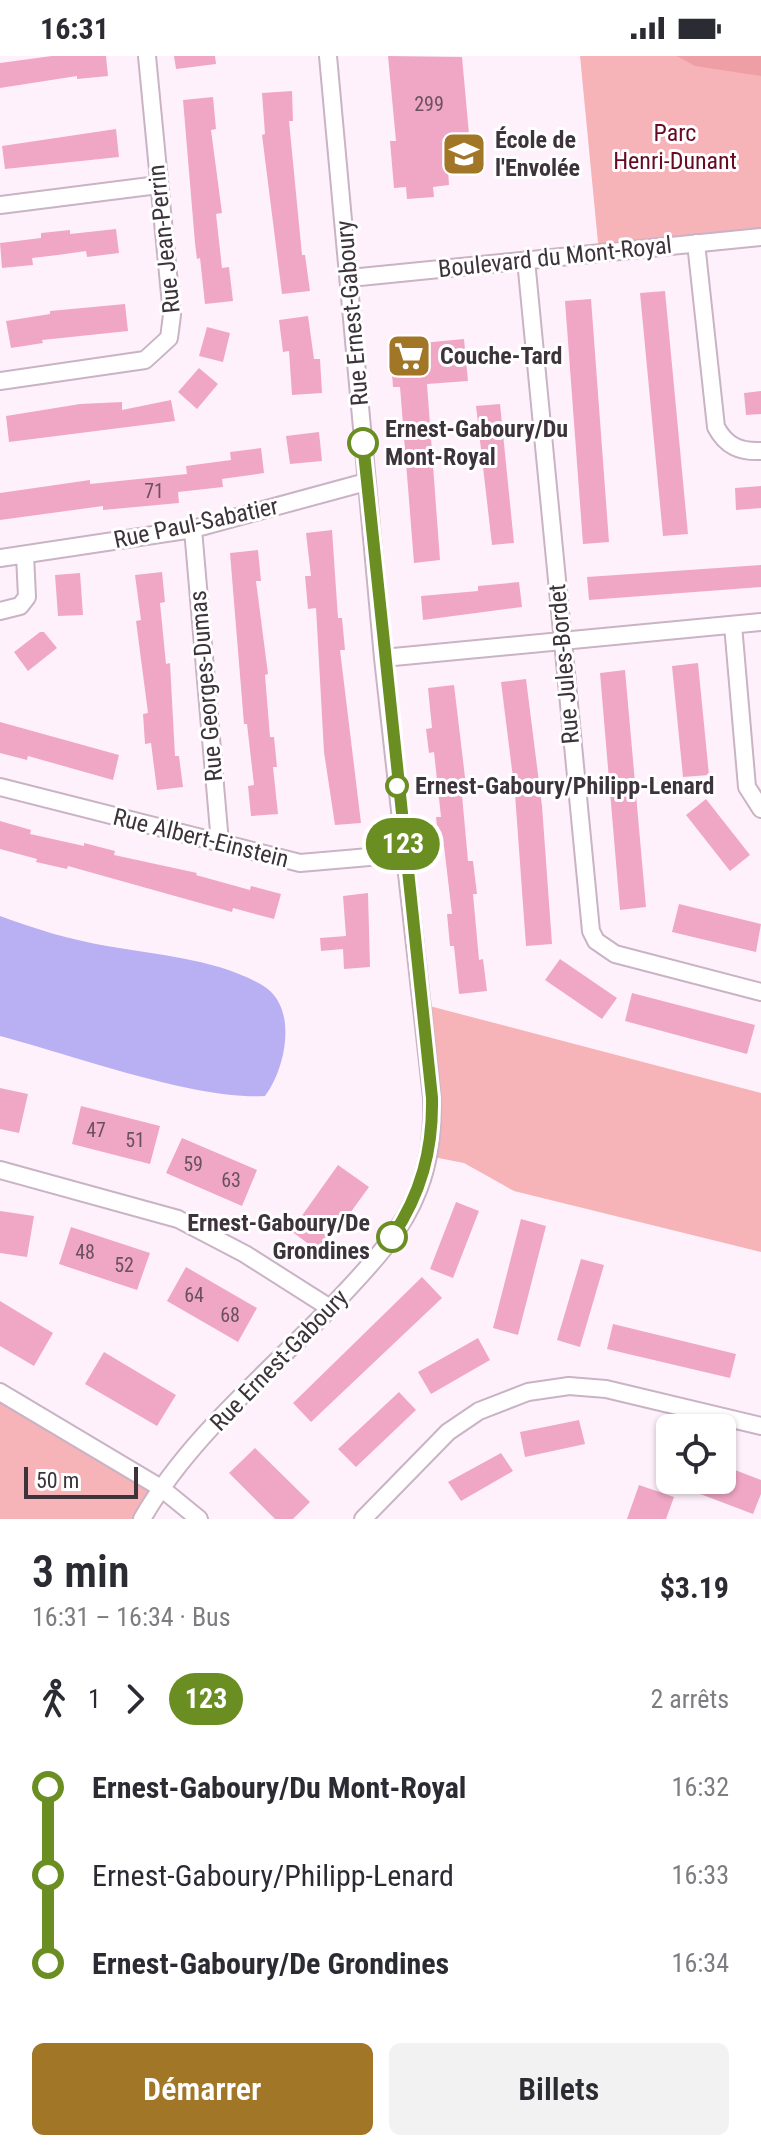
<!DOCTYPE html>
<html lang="fr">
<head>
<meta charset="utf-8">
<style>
  :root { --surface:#fff; --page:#f2f2f3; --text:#2b2b33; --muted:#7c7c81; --accent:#a27627 }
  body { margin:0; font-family:"Roboto Condensed",sans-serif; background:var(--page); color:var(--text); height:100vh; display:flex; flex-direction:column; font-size:30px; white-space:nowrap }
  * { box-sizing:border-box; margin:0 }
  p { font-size:26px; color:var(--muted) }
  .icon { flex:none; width:44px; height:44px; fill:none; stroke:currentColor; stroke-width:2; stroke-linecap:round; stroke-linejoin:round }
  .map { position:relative; height:1463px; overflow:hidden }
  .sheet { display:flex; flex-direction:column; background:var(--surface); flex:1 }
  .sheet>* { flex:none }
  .badge { padding:0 16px; border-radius:26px; font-size:28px; line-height:52px }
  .tools { position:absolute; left:656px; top:1358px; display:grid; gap:16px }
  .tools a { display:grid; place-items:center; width:80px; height:80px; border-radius:12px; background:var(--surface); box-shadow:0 2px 6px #0004; font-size:40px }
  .scale { position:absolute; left:24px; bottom:20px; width:114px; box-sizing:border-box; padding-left:8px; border:4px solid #3d343b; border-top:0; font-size:22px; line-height:28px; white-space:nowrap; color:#3d343b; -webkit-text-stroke:6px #fff; paint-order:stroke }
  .map>.badge { position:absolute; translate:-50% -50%; box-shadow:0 0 0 4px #fff }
  .legs { display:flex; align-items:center; gap:12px; height:88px; padding:0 32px; font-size:26px }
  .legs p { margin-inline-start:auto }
  .summary { display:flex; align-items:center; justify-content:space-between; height:136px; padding:0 32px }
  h1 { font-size:44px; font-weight:600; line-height:60px }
  .cta { display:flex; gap:16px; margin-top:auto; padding:16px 32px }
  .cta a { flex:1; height:92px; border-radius:12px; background:var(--accent); color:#fff; font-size:32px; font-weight:600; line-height:92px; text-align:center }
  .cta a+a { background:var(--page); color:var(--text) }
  ul { padding:0 32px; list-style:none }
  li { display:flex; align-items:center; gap:28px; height:88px; font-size:30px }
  li i { display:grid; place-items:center; width:12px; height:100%; margin:0 10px; background:currentColor }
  li i::after { content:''; width:20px; height:20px; margin:-10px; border:6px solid; border-radius:50%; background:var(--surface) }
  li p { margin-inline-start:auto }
  li:first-child i { background:linear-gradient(#0000 50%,currentColor 0) }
  li:last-child i { background:linear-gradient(currentColor 50%,#0000 0) }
  .status { display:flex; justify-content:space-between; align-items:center; height:56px; padding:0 40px; background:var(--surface); direction:ltr }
  .status svg { height:22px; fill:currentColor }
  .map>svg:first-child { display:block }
  .green { fill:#f6b3b8 }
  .forest { fill:#ed9fa5 }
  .water { fill:#b8b0f2 }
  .building { fill:#f0a7c5 }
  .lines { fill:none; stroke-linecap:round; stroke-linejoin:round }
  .minor-casing { stroke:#c9b3c5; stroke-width:20 }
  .minor { stroke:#fff; stroke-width:16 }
  .line-1-casing { stroke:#fff; stroke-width:18 }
  .line-1 { stroke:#6b8e23; stroke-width:12 }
  .stop-1-dot { fill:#fff; stroke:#6b8e23; stroke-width:4 }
  .labels { text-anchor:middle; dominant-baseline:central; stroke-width:6; stroke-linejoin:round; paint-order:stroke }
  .number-label { font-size:20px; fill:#6a515e }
  .park-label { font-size:24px; fill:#670a22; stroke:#fff }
  .poi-label { font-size:24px; font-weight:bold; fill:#3d343b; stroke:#fff; text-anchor:start }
  .street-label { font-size:24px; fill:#3d343b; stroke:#fff }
  .stop-label { font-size:24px; font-weight:bold; fill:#3d343b; stroke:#fff; text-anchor:start }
</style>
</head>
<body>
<div class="status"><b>16:31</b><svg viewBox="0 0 49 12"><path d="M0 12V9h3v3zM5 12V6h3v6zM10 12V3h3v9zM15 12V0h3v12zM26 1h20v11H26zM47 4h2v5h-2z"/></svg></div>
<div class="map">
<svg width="761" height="1463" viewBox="0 0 761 1463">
  <rect width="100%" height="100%" fill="#fff1fc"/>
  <path class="green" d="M580,0H761V181L599,197Z
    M422,948L761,1037V1196L514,1135L464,1107L428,1100Z
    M0,1336L161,1432L142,1463H0Z"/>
  <path class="forest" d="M677,0H761V20L695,10Z"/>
  <path class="water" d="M0,860C35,873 71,884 107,890C158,899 217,903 262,929C299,950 286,1012 265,1040C194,1044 72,999 0,980Z"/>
  <path class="building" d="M52,0H106L108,20L77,23V20L0,32V7Z
    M174,0H215L216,8L176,13Z
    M388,0L462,1L472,111L448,113L449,129L433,131L434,141L407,143L406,131L394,132L390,85H396Z
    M292,35L293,65H289L302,199H305L310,235L282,238L262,79L265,78L262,37Z
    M213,41L216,73L211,74L222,157L216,158L222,212L229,211L233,245L205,248L200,202L197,203L195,187L183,44Z
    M116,73L119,101L5,113L2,90Z
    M116,173L119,197L87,201L86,195L58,199L32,202L33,209L2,212L0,187L41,182V177L70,174V178Z
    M665,235L688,478L663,480L640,237Z
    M591,243L609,486L583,488L565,245Z
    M125,248L128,275L42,284L43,287L11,292L6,265L50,258V255Z
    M308,260L314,303H320L322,337L292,339L289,295L283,296L279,264Z
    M207,271L230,277L223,306L199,300Z
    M464,283L468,325L427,328L440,504L414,507L400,331H393L390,290Z
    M199,312L218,328L197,353L178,336Z
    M761,335V358L746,359L744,337Z
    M171,344L175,365L9,386L6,360L80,348L122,346V354Z
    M500,348L514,487L492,489L476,350Z
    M319,376L322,405L290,408L286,380Z
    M261,392L264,417L222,423L223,431L178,436L179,447L103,454V450L0,464V437L90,424V428L187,418L186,410L231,404L230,396Z
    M761,430V452L736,454L735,432Z
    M332,474L338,562H342L345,594H340L361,767L335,769L324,696L316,552L308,553L305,520H311L306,477Z
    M258,494L261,525H256L268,618L265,619L270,681H274L277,711H273L278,758L251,760L248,730L254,729L247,668H244L230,497Z
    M761,509V531L589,544L587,521Z
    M162,516L165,546L160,547L166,608L170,607L175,700H179L183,731L157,734L151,687L145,688L143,658L148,657L136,565L141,564L135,519Z
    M80,517L83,559L58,560L55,519Z
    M519,526L522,551L423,564L421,540L478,535V530Z
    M40,576H44L57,592L28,615L14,596Z
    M698,607L709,719L683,721L672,610Z
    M625,614L646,851L620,854L600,617Z
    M526,623L542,750L552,888L526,890L515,738L501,626Z
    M454,629L467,738L462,739L468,805H473L477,838H473L479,904L483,903L487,935L459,938L454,890H450L447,858H452L444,790H439L436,761H441L434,696L429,697L426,673L432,672L428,632Z
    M0,666L119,699L113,724L28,700L27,704L0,697Z
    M706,743L750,799L730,815L686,759Z
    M0,765L31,774L30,778L84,790V787L115,795L114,799L197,817L196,819L250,834L251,830L281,838L274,863L233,852L232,856L68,810L67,813L36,806L37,803L0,793Z
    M368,837L370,911L344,913L343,893L321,895L320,882L346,880L343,840Z
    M679,848L761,868L756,896L672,876Z
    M560,903L617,942L602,963L545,924Z
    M632,937L755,969L747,998L625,965Z
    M0,1032L28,1038L19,1077L0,1073Z
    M81,1050L160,1070L150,1108L72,1088Z
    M182,1082L257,1114L242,1150L166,1117Z
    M338,1109L369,1131L321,1197L291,1175Z
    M456,1146L479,1155L453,1222L430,1213Z
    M0,1155L34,1160L27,1201L0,1197Z
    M521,1163L546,1170L518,1279L493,1272Z
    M71,1171L150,1197L137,1234L59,1208Z
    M581,1203L604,1209L580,1291L557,1284Z
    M186,1211L257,1252L238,1286L167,1245Z
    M422,1221L442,1242L311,1366L293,1347Z
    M0,1245L53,1277L34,1310L0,1290Z
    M613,1268L736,1298L730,1322L607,1293Z
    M478,1282L490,1304L431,1338L418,1316Z
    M104,1296L176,1339L157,1370L85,1328Z
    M399,1336L416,1354L356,1411L338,1393Z
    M579,1364L585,1388L525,1401L520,1376Z
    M255,1392L310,1446L293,1463H275L229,1417Z
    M501,1397L513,1415L461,1445L448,1426Z
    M722,1409L761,1424V1438L753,1458L666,1425L722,1424Z
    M639,1429L674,1441L666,1463H627Z"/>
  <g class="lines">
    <g class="minor-casing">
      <path id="minor" d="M0,149L158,129
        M696,187L716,371C726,390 740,396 761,395
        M526,204L591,875L596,885L615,898L761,936
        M350,222L761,181
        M0,325L145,304L169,282L172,259L147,0
        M193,473L220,787
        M0,502L193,473L366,426
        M0,555L20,550L27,541L25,499
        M733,569L747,731L761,753
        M383,602L761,566
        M0,731L300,807L404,798
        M0,1114L178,1163L245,1198L330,1252
        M0,1336L161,1432L199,1463
        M142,1463C189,1381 268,1317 333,1249C366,1214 402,1178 419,1132C430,1103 433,1072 432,1042L383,602L328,0
        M363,1463L448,1376L479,1355L528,1336L569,1330L606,1333L761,1370"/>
    </g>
    <use href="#minor" class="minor"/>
  </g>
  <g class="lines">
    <g class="line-1-casing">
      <path id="line-1" d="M363,387L432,1042C433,1094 421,1138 392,1181"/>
    </g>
    <use href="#line-1" class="line-1"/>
  </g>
  <defs>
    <g id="school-square" transform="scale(2.3)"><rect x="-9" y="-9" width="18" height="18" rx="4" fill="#a27627" stroke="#fff"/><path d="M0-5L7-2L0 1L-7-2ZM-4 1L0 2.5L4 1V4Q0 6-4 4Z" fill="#fff"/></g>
    <g id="supermarket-square" transform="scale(2.3)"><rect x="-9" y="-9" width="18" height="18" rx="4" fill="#a27627" stroke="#fff"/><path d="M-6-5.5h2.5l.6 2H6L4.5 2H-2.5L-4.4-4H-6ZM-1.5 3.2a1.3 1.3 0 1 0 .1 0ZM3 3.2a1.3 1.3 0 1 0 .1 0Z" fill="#fff"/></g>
  </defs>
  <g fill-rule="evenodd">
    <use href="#school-square" x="464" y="98"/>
    <use href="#supermarket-square" x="409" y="300"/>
  </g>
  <g class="stop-1-dot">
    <circle cx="363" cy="387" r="14"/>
    <circle cx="397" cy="730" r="10"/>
    <circle cx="392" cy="1181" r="14"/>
  </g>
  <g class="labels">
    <g class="number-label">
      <text x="429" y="48">299</text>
      <text x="154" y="435">71</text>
      <text x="96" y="1074">47</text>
      <text x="135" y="1084">51</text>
      <text x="193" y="1108">59</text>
      <text x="231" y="1124">63</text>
      <text x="85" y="1196">48</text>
      <text x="124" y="1209">52</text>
      <text x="194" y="1239">64</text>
      <text x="230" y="1259">68</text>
    </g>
    <g class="park-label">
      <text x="675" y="77">Parc<tspan x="675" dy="28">Henri-Dunant</tspan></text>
    </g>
    <g class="poi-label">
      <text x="495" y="84">École de<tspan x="495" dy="28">l'Envolée</tspan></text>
      <text x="440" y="300">Couche-Tard</text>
    </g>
    <g class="street-label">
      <text transform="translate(164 183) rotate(-96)">Rue Jean-Perrin</text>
      <text transform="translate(555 201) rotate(-6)">Boulevard du Mont-Royal</text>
      <text transform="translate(352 257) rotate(-95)">Rue Ernest-Gaboury</text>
      <text transform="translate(196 467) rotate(-12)">Rue Paul-Sabatier</text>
      <text transform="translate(564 608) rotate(-95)">Rue Jules-Bordet</text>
      <text transform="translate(206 630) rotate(-95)">Rue Georges-Dumas</text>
      <text transform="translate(201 782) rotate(14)">Rue Albert-Einstein</text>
      <text transform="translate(279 1304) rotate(-46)">Rue Ernest-Gaboury</text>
    </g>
    <g class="stop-label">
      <text x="385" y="373">Ernest-Gaboury/Du<tspan x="385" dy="28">Mont-Royal</tspan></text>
      <text x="415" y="730">Ernest-Gaboury/Philipp-Lenard</text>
      <text x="370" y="1167" text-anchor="end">Ernest-Gaboury/De<tspan x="370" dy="28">Grondines</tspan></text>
    </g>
  </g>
</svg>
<div class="tools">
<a><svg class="icon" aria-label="locate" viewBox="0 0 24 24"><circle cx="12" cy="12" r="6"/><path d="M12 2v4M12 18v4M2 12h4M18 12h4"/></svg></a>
</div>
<div class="scale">50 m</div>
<b class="badge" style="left:403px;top:788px;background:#6b8e23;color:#fff">123</b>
</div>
<section class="sheet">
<div class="summary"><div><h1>3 min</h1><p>16:31 – 16:34 · Bus</p></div><b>$3.19</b></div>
<div class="legs"><svg class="icon" aria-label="walk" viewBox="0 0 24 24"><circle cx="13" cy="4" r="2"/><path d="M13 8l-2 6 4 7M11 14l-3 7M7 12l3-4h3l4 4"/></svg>1<svg class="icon" aria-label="forward" viewBox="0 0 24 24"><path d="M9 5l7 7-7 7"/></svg><b class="badge" style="background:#6b8e23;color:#fff">123</b><p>2 arrêts</p></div>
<ul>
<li><i style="color:#6b8e23"></i><b>Ernest-Gaboury/Du Mont-Royal</b><p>16:32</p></li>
<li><i style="color:#6b8e23"></i><span>Ernest-Gaboury/Philipp-Lenard</span><p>16:33</p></li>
<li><i style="color:#6b8e23"></i><b>Ernest-Gaboury/De Grondines</b><p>16:34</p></li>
</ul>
<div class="cta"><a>Démarrer</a><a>Billets</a></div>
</section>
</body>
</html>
